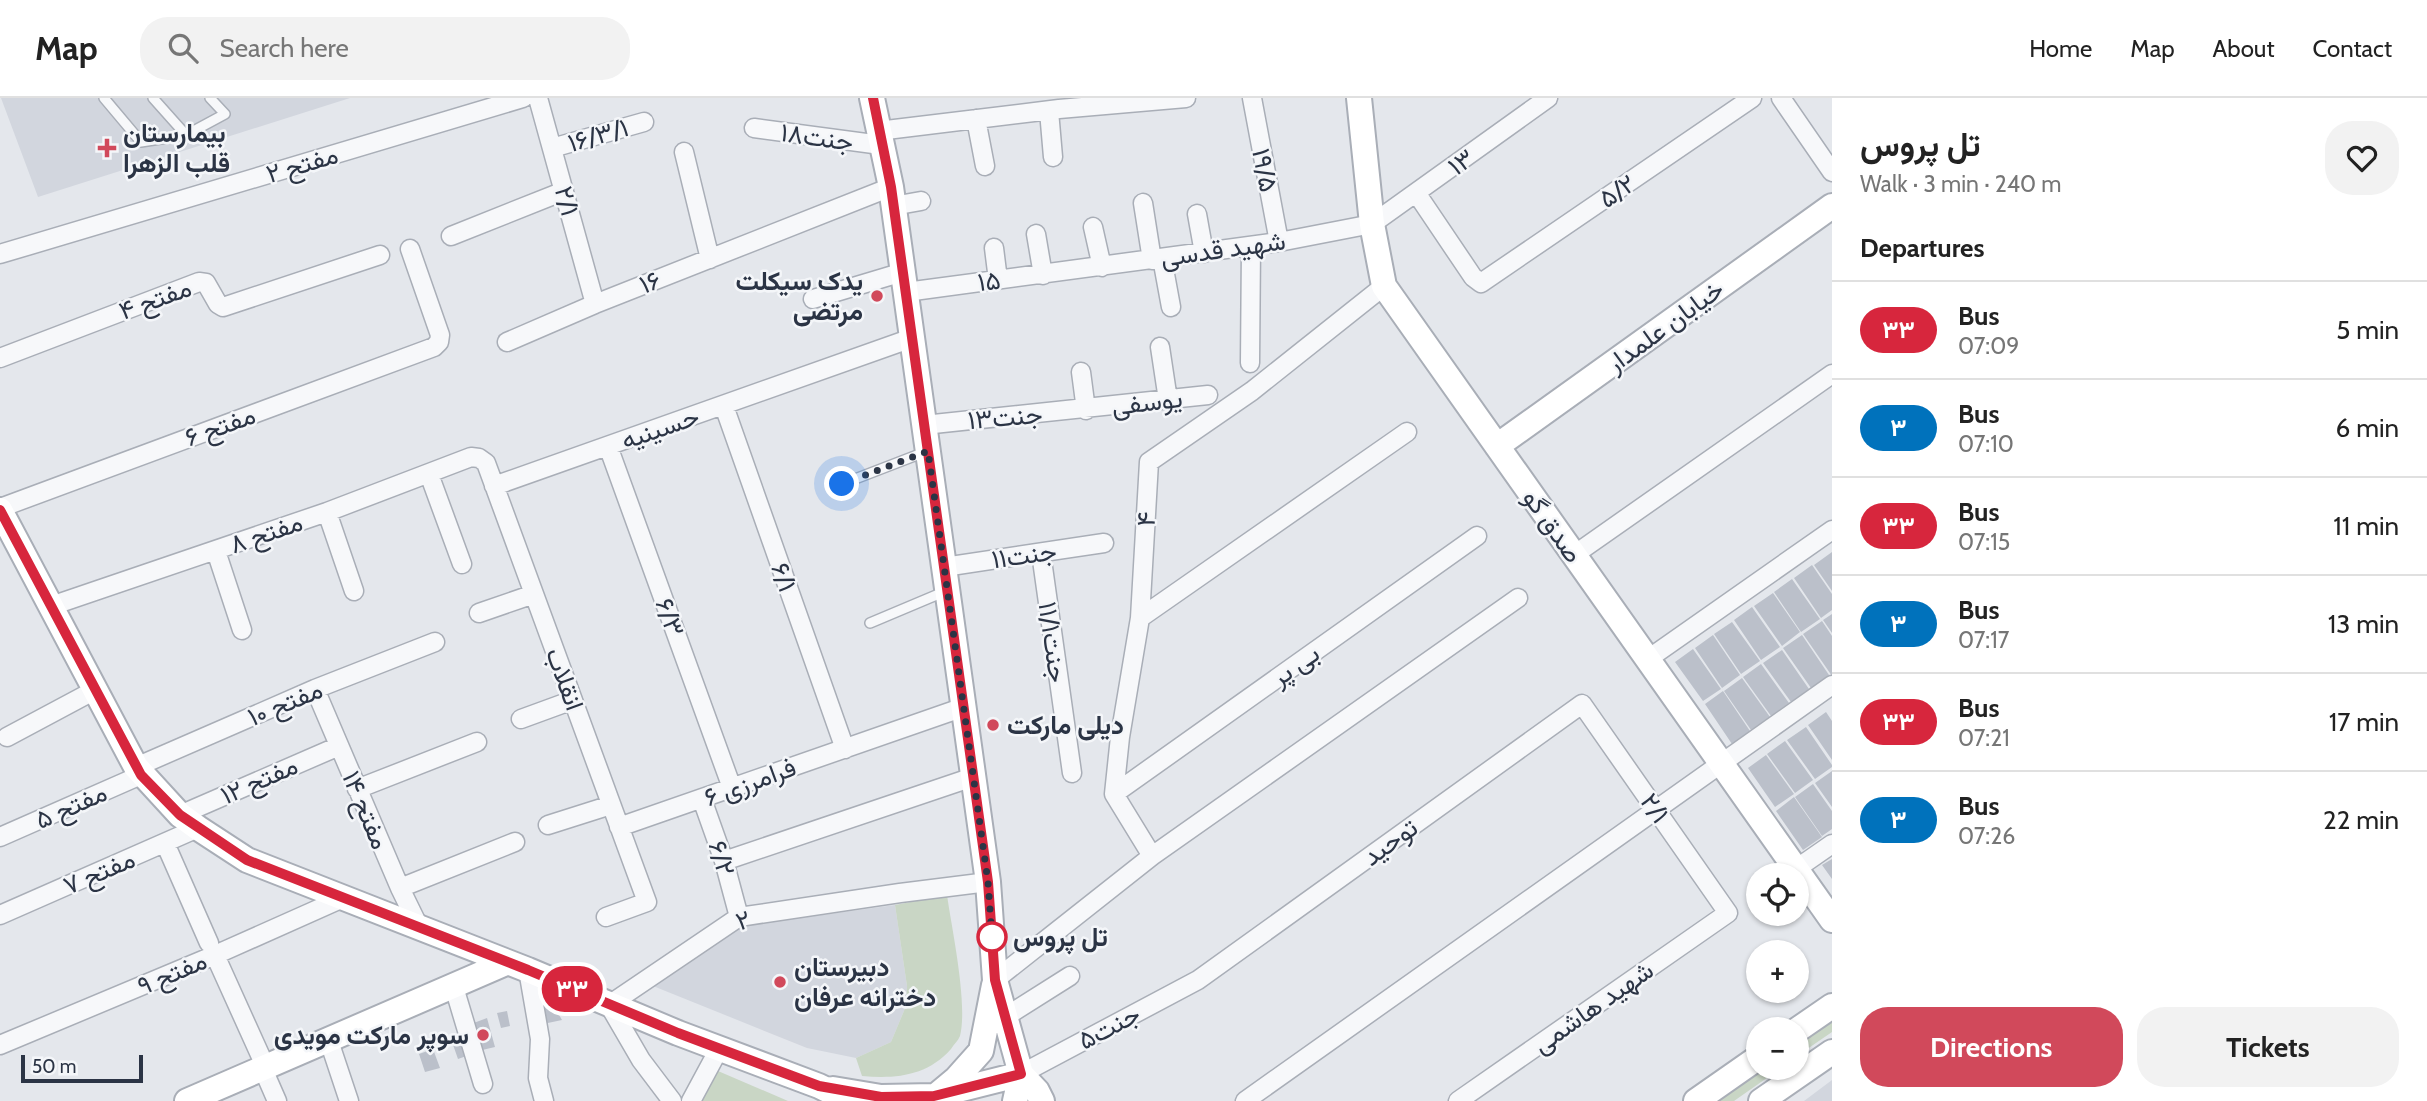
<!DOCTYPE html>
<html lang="en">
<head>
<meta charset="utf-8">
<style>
  :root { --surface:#fff; --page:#f2f2f2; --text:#222; --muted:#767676; --line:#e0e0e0; --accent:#d1495b }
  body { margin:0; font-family:Cabin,Vazirmatn,sans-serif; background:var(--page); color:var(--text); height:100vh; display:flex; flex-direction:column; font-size:26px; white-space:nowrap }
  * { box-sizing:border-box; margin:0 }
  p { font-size:23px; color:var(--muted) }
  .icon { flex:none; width:38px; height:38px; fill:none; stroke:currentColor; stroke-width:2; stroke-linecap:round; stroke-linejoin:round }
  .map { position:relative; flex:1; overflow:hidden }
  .sheet { display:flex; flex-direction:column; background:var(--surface); width:595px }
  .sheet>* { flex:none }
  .badge { padding:0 14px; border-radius:23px; font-size:24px; line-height:46px }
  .fabs { position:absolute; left:1746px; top:765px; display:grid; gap:14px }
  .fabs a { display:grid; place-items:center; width:63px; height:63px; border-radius:50%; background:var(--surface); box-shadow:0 2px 5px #0004; font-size:35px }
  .scale { position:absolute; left:21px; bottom:18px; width:122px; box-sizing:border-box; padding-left:7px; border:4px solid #2b3445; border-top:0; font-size:19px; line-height:24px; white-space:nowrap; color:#2b3445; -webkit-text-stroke:5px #f4f6f9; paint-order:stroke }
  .you { position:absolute; width:35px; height:35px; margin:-18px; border:5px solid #fff; border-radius:50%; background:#1a73e8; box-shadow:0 0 0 10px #1a73e833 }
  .map>.badge { position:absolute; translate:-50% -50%; box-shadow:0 0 0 4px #fff }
  h2 { padding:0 28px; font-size:26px; line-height:63px }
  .round { display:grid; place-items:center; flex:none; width:74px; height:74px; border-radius:28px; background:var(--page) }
  .headline { display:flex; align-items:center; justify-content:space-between; height:119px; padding:0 28px }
  h1 { font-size:33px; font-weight:700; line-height:52px }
  .cta { display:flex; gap:14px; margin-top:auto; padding:14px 28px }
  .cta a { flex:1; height:80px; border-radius:28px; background:var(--accent); color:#fff; font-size:28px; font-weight:700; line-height:80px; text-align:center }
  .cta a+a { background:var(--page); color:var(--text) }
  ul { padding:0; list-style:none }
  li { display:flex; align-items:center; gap:21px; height:98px; padding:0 28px; border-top:2px solid var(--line) }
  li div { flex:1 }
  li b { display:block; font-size:26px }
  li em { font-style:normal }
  li .badge { min-width:77px; font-weight:700; text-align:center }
  header { display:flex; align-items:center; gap:42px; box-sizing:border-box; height:98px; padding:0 35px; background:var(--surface); border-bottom:2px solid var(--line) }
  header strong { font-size:33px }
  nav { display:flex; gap:38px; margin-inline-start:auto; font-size:24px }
  .search { width:490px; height:63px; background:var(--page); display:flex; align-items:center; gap:18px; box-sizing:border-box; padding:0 24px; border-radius:28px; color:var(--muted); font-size:26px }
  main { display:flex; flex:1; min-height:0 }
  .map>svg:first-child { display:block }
  .built { fill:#d2d6de }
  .green { fill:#c9d6c5 }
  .building { fill:#bbc0ca }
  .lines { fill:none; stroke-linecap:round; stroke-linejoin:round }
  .lane-casing { stroke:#a9aeb7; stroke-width:12 }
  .street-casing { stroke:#a9aeb7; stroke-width:21 }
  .secondary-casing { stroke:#a9aeb7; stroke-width:28 }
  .lane { stroke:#f7f8fa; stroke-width:9 }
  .street { stroke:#f7f8fa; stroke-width:18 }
  .secondary { stroke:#fff; stroke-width:24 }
  .line-casing { stroke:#fff; stroke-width:16 }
  .line { stroke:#d7263d; stroke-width:10 }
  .walk { stroke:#2b3445; stroke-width:7; stroke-dasharray:0 12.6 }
  .poi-dot { fill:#d1495b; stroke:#f4f6f9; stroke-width:2.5 }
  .stop-dot { fill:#fff; stroke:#d7263d; stroke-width:3.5 }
  .labels { text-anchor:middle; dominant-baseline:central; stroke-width:5; stroke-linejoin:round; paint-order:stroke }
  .poi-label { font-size:26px; font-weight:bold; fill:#2b3445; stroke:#f4f6f9; text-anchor:start }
  .street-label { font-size:26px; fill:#2b3445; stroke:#f4f6f9 }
  .stop-label { font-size:26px; font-weight:bold; fill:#2b3445; stroke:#f4f6f9; text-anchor:start }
</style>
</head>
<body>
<header>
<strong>Map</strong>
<div class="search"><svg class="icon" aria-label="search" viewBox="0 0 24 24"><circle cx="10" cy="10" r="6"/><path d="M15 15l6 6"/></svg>Search here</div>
<nav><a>Home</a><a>Map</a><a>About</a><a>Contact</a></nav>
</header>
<main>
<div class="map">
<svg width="1832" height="1003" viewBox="0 0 1832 1003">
  <rect width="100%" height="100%" fill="#e4e7ec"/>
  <path class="built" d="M1,0H350L38,99Z
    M895,807L907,888L906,908L891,944L856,960L807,950L653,888V881L734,829Z
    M1832,982V1003H1804Z"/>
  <path class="green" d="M947,797C952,832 968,906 960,938C958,943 954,946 951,951C927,978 896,981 862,978L856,960L891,944L906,908L907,888L895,807Z
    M1832,921V934L1797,958V945Z
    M1763,970H1781L1734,1003H1716Z
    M718,973L788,1003H700Z"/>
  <path class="building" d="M1832,454V493L1814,467Z
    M1812,467L1832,496V512L1821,520L1794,480Z
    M1792,481L1820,521L1801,534L1774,494Z
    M1773,495L1800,534L1782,548L1754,508Z
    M1752,509L1780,549L1761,562L1734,522Z
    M1832,516V535L1823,522Z
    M1822,523L1832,538V578L1803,536Z
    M1732,524L1760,563L1741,576L1714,536Z
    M1713,537L1740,577L1722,590L1695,550Z
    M1802,537L1829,577L1811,590L1783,550Z
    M1693,551L1721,591L1703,603L1675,564Z
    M1782,552L1809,591L1791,604L1763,565Z
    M1761,566L1789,605L1771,618L1743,579Z
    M1742,580L1770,619L1751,632L1724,593Z
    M1723,593L1750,633L1732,646L1705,606Z
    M1826,614L1832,623V662L1808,627Z
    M1806,629L1832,667V669L1815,681L1787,642Z
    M1785,643L1813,682L1795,695L1767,656Z
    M1766,657L1794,696L1775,709L1748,670Z
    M1832,673V709L1815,685Z
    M1813,686L1832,713V731L1822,738L1795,699Z
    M1794,699L1822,739L1803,752L1776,713Z
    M1832,761V781L1822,767Z
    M547,908L558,915L562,922L543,926L540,909Z
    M507,913L510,928L501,930L497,915Z
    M487,920L495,949L478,953L471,926Z
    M467,936L472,956L458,961L451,941Z
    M433,951L440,970L425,974L419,956Z"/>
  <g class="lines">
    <g class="lane-casing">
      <path id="lane" d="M104,0L141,44L186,37
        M153,0L186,37L225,16L210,0
        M842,386L925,354
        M870,525L946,493"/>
    </g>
    <g class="street-casing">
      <path id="street" d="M538,0L595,206
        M1252,0L1279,144
        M1781,0L1832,74
        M1049,13L1053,59
        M976,21L985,68
        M754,30L881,47
        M878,33L1059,11L1186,0
        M552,50L644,24
        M684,54L710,161
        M1417,96L1473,179L1481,185L1752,0
        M1143,105L1152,162
        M893,108L921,103
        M1197,116L1204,155
        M1093,129L1102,169
        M1036,136L1043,177
        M451,138L564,93
        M994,150L998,182
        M0,156L523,0
        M1162,160L1171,209
        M906,194L1279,144L1372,126L1548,0
        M813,201L903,174
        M507,244L595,206L891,89
        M1160,249L1168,302
        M0,260L199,184L206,185L218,206L223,209L380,157
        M1250,265L1251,148
        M1081,274L1086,312
        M724,308L845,651
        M924,327L1208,297
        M608,348L732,690
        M429,376L462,466
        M494,388L912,240
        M0,410L434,249L439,244L440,237L410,151
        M327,414L354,493
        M216,453L242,532
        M1041,455L1072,675
        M1574,457L1832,276
        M944,469L1104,445
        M51,508L327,414L471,359L479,360L486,365L647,804L606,819
        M479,515L534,496
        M1140,520L1407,334
        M1648,561L1832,432
        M315,591L400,790L420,831
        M521,621L573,602
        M7,639L95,592
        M136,669L315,591L435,544
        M357,691L477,644
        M1114,696L1477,438
        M702,701L724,763L739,819
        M180,717L339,648
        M548,727L611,707
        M619,729L964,609
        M0,739L141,677
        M165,745L209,845
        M1152,758L1114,696L1120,639L1140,520L1149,364L1252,293L1384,188
        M724,763L973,679
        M1796,771L1832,746
        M400,790L515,744
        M0,817L198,730
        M215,857L266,970
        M528,872L540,941L538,980L544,1003
        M995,882L1152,758L1518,500
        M454,889L483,986
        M1005,919L1070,878
        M329,943L349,1003
        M0,947L215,857L343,800
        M263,971L277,1003
        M1021,976L1198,882L1582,606L1728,815L1458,1003
        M672,1003L641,962L609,907L739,819L900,795L988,784
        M691,1003L719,951
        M1245,1003L1832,587"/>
    </g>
    <g class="secondary-casing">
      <path id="secondary" d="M872,0L891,89L988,784L995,882L1021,976L1015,1003
        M1359,0L1372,126L1384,188L1832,822
        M1497,348L1832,108
        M0,412L136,669L180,717L198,730L247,762L528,872L678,935L819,988L850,1003
        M1797,932L1832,908
        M1021,976L1037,993L1042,1003
        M833,991L881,999L934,998L1021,976
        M938,996L956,981L981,953L994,887
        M187,1003L506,865
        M1696,1003L1759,959
        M1761,1003L1832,954"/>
    </g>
    <use href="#lane" class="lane"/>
    <use href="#street" class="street"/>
    <use href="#secondary" class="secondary"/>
  </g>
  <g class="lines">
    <g class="line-casing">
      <path id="line" d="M0,412L141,677L180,717L247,762L528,872L678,935L819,988L881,999L934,998L1021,976L995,882L988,784L891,89L873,0"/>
    </g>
    <use href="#line" class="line"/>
    <path class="walk" d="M842,386L928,353L988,784L992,839"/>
  </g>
  <g class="poi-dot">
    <path d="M103.5 39.5h7v7h7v7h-7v7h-7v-7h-7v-7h7z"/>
    <circle cx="877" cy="198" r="7"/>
    <circle cx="993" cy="627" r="7"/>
    <circle cx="780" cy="884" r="7"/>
    <circle cx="483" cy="937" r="7"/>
  </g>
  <circle class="stop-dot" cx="992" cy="839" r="14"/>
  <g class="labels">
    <g class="poi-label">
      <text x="123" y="35">بیمارستان<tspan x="123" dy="30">قلب الزهرا</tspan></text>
      <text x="863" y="183" text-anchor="end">یدک سیکلت<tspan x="863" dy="30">مرتضی</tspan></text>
      <text x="1007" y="627">دیلی مارکت</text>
      <text x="794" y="869">دبیرستان<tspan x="794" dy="30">دخترانه عرفان</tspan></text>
      <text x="469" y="937" text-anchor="end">سوپر مارکت مویدی</text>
    </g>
    <g class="street-label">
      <text transform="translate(598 37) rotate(-16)">۱۶/۳/۱</text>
      <text transform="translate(817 39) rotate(8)">جنت۱۸</text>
      <text transform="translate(1461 64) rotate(-36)">۱۳</text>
      <text transform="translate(302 66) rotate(-17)">مفتح ۲</text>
      <text transform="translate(1265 72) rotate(79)">۱۹/۵</text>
      <text transform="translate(1617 93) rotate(-35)">۵/۲</text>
      <text transform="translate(567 103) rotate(75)">۲/۱</text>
      <text transform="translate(1223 151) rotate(-8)">شهید قدسی</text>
      <text transform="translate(989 183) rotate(-7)">۱۵</text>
      <text transform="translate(650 184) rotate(-22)">۱۶</text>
      <text transform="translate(155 201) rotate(-20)">مفتح ۴</text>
      <text transform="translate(1665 228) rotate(-36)">خیابان علمدار</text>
      <text transform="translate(1147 304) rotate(-7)">یوسفی</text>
      <text transform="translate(1005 319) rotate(-5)">جنت۱۳</text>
      <text transform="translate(220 328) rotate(-20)">مفتح ۶</text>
      <text transform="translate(660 330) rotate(-19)">حسینیه</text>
      <text transform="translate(1146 421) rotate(-87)">۴</text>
      <text transform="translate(1553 428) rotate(55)">صدق گو</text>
      <text transform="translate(266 435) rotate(-19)">مفتح ۸</text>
      <text transform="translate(1024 457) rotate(-8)">جنت۱۱</text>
      <text transform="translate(784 479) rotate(70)">۶/۱</text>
      <text transform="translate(670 519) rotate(70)">۶/۳</text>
      <text transform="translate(1053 544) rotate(82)">جنت۱۱/۱</text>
      <text transform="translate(1295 567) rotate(-35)">بی پر</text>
      <text transform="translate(565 581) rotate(70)">انقلاب</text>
      <text transform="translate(285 605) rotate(-23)">مفتح ۱۰</text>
      <text transform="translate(259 682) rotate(-24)">مفتح ۱۲</text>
      <text transform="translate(750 684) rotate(-20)">فرامرزی ۶</text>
      <text transform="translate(71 708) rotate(-24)">مفتح ۵</text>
      <text transform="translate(1655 710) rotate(55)">۲/۱</text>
      <text transform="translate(366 712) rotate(67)">مفتح ۱۴</text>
      <text transform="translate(1390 744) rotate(-36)">توحید</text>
      <text transform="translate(722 760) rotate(73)">۶/۲</text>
      <text transform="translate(99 774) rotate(-23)">مفتح ۷</text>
      <text transform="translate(743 822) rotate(-19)">۲</text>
      <text transform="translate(172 875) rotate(-23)">مفتح ۹</text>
      <text transform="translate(1593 909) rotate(-35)">شهید هاشمی</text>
      <text transform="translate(1109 929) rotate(-28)">جنت۵</text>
    </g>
    <g class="stop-label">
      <text x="1013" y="839">تل پروس</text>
    </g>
  </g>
</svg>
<div class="fabs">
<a><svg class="icon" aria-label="locate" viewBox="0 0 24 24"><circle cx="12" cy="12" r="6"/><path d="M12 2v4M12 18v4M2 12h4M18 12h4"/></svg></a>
<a>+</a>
<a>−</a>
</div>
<div class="scale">50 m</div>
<div class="you" style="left:842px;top:386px"></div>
<b class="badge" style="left:572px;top:891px;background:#d7263d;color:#fff">۳۳</b>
</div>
<section class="sheet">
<div class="headline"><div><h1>تل پروس</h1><p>Walk · 3 min · 240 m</p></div><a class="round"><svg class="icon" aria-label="heart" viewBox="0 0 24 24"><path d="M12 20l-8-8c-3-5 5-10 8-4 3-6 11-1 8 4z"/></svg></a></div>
<h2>Departures</h2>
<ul>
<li><span class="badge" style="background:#d7263d;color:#fff">۳۳</span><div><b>Bus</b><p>07:09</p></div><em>5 min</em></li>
<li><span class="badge" style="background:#0072bc;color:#fff">۳</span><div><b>Bus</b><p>07:10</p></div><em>6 min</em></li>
<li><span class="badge" style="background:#d7263d;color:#fff">۳۳</span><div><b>Bus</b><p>07:15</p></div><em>11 min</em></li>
<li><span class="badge" style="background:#0072bc;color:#fff">۳</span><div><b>Bus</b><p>07:17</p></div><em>13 min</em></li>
<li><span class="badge" style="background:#d7263d;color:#fff">۳۳</span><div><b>Bus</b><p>07:21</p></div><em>17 min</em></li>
<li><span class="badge" style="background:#0072bc;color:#fff">۳</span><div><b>Bus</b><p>07:26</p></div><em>22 min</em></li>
</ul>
<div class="cta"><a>Directions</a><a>Tickets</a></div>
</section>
</main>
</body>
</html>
